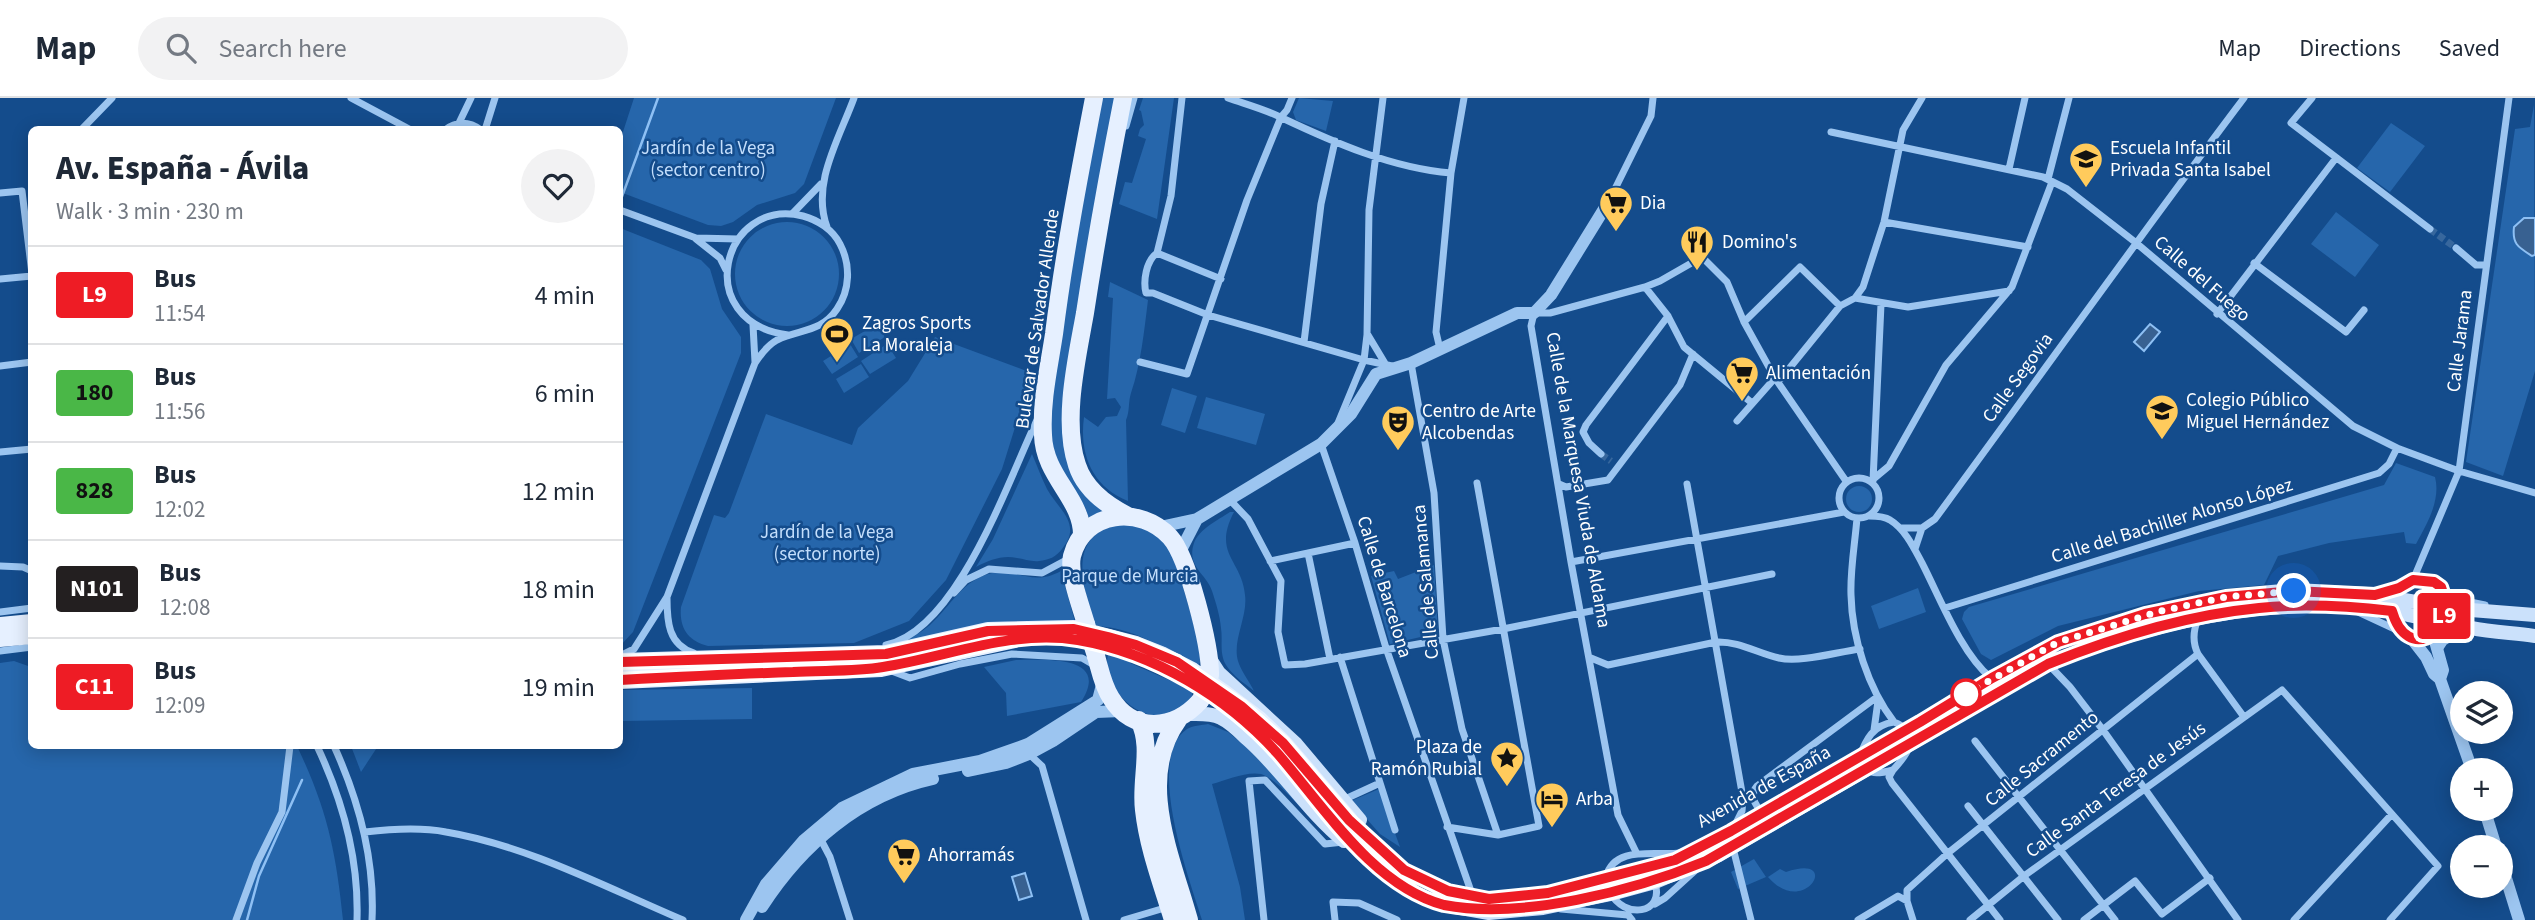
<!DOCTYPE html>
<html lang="en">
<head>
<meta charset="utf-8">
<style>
  :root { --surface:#fff; --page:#f2f2f3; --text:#1f2937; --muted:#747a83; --line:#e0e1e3 }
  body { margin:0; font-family:"Source Sans 3",sans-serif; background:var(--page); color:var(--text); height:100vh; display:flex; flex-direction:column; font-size:26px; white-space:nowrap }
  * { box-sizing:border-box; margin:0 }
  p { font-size:23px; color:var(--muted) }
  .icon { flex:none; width:38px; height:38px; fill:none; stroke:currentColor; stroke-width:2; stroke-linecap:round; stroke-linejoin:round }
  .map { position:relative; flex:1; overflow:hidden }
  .side { position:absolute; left:28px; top:28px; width:595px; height:623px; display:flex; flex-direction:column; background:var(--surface); border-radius:10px; box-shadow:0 4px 18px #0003 }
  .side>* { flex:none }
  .badge { padding:0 14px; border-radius:5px; font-size:24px; line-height:46px }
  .controls { position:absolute; left:2450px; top:583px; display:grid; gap:14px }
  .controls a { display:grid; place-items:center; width:63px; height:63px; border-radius:50%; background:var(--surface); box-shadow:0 4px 18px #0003; font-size:35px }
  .you { position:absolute; width:35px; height:35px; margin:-18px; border:5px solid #fff; border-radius:50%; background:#1a73e8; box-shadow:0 0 0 10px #1a73e833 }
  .map>.badge { position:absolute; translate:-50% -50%; box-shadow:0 0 0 4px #fff }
  .round { display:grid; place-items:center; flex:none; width:74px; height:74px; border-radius:37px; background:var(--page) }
  .headline { display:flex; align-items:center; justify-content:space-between; height:119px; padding:0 28px }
  h1 { font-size:33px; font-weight:800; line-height:52px }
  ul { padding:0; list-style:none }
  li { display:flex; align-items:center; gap:21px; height:98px; padding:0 28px; border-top:2px solid var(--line) }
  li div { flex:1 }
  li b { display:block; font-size:26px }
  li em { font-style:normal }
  li .badge { min-width:77px; font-weight:700; text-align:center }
  header { display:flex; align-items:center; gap:42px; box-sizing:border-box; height:98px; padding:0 35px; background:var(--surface); border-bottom:2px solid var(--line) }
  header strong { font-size:33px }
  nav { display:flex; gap:38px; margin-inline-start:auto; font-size:24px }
  .search { width:490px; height:63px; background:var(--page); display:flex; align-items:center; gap:18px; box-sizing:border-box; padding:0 24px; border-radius:38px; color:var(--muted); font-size:26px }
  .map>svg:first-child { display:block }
  .green { fill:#2666ab }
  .water { fill:#386191; stroke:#8ec0f4; stroke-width:2 }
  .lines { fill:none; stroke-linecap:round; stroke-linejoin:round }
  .stream { stroke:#8ec0f4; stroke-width:2.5 }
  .minor-tunnel { stroke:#37679d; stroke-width:7; stroke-dasharray:7 3.5; stroke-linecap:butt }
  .minor { stroke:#9cc5f0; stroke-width:7 }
  .tertiary { stroke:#9cc5f0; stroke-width:12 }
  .secondary { stroke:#cbe1fb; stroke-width:14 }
  .primary { stroke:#e6f0ff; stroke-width:18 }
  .primary-bridge { stroke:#e6f0ff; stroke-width:18 }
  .line-casing { stroke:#fff; stroke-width:16 }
  .line { stroke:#ee1c25; stroke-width:10 }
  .walk { stroke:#fff; stroke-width:7; stroke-dasharray:0 12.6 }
  .stop-dot { fill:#fff; stroke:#ee1c25; stroke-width:3.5 }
  .labels { text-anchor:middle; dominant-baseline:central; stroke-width:5; stroke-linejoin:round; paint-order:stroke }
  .park-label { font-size:19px; fill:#c3defc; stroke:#144c8c }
  .poi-label { font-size:19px; fill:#fff; stroke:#144c8c; text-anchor:start }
  .street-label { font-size:19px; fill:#fff; stroke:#144c8c }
</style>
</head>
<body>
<header>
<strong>Map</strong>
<div class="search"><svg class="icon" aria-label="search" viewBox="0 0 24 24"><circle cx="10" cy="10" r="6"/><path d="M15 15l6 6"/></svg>Search here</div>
<nav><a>Map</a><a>Directions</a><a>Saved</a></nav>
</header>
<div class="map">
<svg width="2535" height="822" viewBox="0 0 2535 822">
  <rect width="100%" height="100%" fill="#144c8c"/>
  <path class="green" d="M634,0H836L804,86L795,95L757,107L733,124L721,128L708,127L620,94V43Z
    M1099,0H1118L1068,334L1106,415L1090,424L1085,409L1072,393L1050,350L1053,277Z
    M1143,0H1174L1157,121L1119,106L1125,84L1132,85L1146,41L1138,38L1140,31L1144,27L1141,13L1139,12Z
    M1299,0L1333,3L1326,33L1296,22L1293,14Z
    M2534,7L2535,273L2503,378L2466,364L2515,31L2530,29Z
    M2391,25L2425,48L2390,94L2357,70Z
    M2336,114L2379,147L2355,179L2311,146Z
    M735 176a52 52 0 1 1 104 0a52 52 0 1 1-104 0Z
    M620,130L701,162L710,171L722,211L741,239V255L633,534L620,548Z
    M1110,184L1148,202C1144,234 1141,265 1131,295C1128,304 1130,313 1126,322L1128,403C1092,389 1079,356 1084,319L1098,329L1106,319L1117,318L1121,309L1115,300L1107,301L1113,200L1108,199Z
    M877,226L885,239L859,255L851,241Z
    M935,239L1032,275L1002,371L946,482L909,523L854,545L708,548C688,543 679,530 681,509L714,417L725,420L729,415L766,316L852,347L858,330L908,283Z
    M850,246L858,259L832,276L823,263Z
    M887,246L896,260L870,276L861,263Z
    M861,266L869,279L844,295L836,281Z
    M1172,290L1197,298L1185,335L1161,327Z
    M1206,299L1265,316L1256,347L1197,330Z
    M1032,356C1037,367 1041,379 1047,391C1058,411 1083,426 1062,451C1056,459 1049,462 1039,463C1032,464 1024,461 1017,460C1002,457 990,462 976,469L993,441Z
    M2396,365L2435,379C2441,402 2427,426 2416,446L2406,445L2404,434L2329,445L2278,458L2264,487L2199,493L2058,528L1991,562L1981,556L1962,521L1964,514L1969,509L2384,387Z
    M1846 401a13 13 0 1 1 26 0a13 13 0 1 1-26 0Z
    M1230,414H1234C1212,456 1242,462 1245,497C1248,519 1232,542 1238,563C1241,573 1249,583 1254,593C1244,585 1233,578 1226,567C1219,555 1223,543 1221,530C1220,518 1216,505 1212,493C1207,476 1186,469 1194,445C1199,431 1218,422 1230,414Z
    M1124,426C1140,429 1152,431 1163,442C1177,456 1196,537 1203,560L1198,568C1166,551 1132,529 1095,528C1083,489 1064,434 1124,426Z
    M1434,467L1438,535L1390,546L1371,478L1394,473L1398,481Z
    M1061,473L1075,524L1015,523L986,527L893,550C906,543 919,536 930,527C951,508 962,482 992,475C1018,470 1032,489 1061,473Z
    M1918,490L1926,514L1879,531L1871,508Z
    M1108,556L1129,562L1130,565L1192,592V600C1186,605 1178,614 1170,616C1137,626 1101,588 1108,556Z
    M1016,562C1043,562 1112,556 1081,604L1007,618L1006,595L984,569Z
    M14,563L31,569L32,648H297C327,711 336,753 343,822H0V565Z
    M752,590V621L620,623V592Z
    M1208,626L1228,634L1244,647L1313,717L1311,721C1299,709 1277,681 1261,676C1247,673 1226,682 1212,686L1240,789L1245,822H1202C1190,783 1144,660 1187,631C1192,628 1202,627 1208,626Z
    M351,648H378L361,674Z
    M1379,691L1400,749L1380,736L1351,703Z
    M1754,761L1766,779L1738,791L1731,774Z
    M1780,771L1786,774C1843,754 1805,822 1768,779Z"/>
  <path class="water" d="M2524,120H2535V157L2532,158C2518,149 2512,146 2514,129Z
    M2150,226L2160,234L2144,253L2134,244Z
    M1025,775L1032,798L1019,802L1012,779Z"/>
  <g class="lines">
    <path class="stream" d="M620,104L658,0
      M247,822L259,778L302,682"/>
    <path class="minor-tunnel" d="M2430,131L2456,150
      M1601,356L1611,363"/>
    <path class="minor" d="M351,0L411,32
      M1228,0C1245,6 1264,11 1280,19C1333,44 1391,70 1451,75
      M2312,0L2291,25L2430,131
      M459,25L471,0
      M1126,28L1134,0
      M81,32L112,0
      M445,32C456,23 469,23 481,32
      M485,32L495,0
      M1831,34L2043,79L2067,91L2135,144L2353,328L2397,350L2459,373L2535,395
      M2009,71L2025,0
      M2048,81L2069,0
      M0,95L22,93L32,176
      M1609,103L1651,18L1653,0
      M620,112L696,140L738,141
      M793,115L821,86
      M1884,124L2028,149
      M827,129C811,86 839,41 854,0
      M696,141L720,160L726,172
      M2456,150L2476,167H2485
      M1157,155C1146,163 1143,183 1146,195H1153L1208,217L1364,262L1392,268
      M1157,155L1171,98L1182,0
      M1157,155L1221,181
      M2254,165L2346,234L2364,212
      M0,181L32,178
      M1645,189L1668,218L1684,249L1752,305
      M1855,200L1908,209L2009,193
      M2217,216L2336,60
      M1744,224L1800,169L1840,208
      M753,227L755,264
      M1368,237L1386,267
      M1304,244L1321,106L1335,43
      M1440,251L1436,234L1451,75L1464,0
      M1140,264L1187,276L1247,102L1281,19L1287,12L1292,0
      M1411,265L1434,395L1443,541L1462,631L1498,737
      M0,268L32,264
      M1779,283L1840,208L1855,200L1863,189L1884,124L1903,32L1922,0
      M1737,323L1775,280
      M1338,325L1364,262L1367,237L1369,112L1383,0
      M1321,346L1355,445L1386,550L1473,799
      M0,354L32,351
      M1601,356L1589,345L1583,334L1586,327L1668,218
      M1839 400a20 20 0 1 1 40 0a20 20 0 1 1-40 0Z
      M1871,383L1889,368L1946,267L2012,189L2052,84
      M1873,383L1881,206
      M1559,386L1566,389L1608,382L1680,287L1693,256
      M1687,386L1743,700L1742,713L1735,727
      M1230,402L1248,421L1281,483L1278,534L1285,567L1305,566L1503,531L1772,476
      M1869,418C1876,418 1884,418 1890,422C1905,431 1914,450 1922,465C1940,500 1961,555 1991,580
      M1857,420C1855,445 1850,472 1851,497C1852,540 1868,590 1894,624
      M1900,430H1922
      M1922,430L1935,421C2038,281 2139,139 2244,0
      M1915,451L1922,430
      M1308,455L1330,561
      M1270,463L1355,445
      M1571,464L1844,414
      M0,468L23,469L32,473
      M2413,482L2459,373L2509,0
      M2441,490L2465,503L2485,507
      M954,495L966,482L989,471L1042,475L1070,460
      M667,500C667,523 668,547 694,555
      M1945,510L2379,375L2389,366L2397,350
      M2356,513L2399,533
      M0,514L32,510
      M2198,521C2193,533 2192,544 2198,556L2244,619
      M886,547C958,532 1008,382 1037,322
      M0,553L32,549
      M2438,553L2444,544L2463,532
      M620,558L634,551L667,499L755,265C761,256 768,247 777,242C799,231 821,235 837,211C850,192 851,167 840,146C833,132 818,122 803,118C722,98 690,224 788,237
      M1340,559L1395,732
      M1591,560L1608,567L1716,544C1739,543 1757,555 1779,560C1800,565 1837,554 1860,551
      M2049,567L2070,589L2103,632L2238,822
      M889,572L910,580L960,566L1012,556L1082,560L1094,567
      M1894,624C1923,636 1908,656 1893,672C1874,677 1868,677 1859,660C1866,641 1873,627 1894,624Z
      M1874,632L1878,603
      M1975,643L2115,822
      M317,648C343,703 359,760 357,822
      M334,648C359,703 375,761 372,822
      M1029,656L1042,668L1086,822
      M1893,672L1889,679L1892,685L2000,822
      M1343,702L1380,685
      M1968,708L2058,822
      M1762,715C1755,706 1749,698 1757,688L1877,599
      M1447,729L1498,737L1539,728L1477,385
      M365,734C391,731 420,729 446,734C529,748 607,790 683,822
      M820,740L830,759L850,822
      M1733,750L1751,822
      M1637,756L1618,717L1571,464L1531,228L1534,215H1550L1645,189L1660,183L1702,159L1727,184L1744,224L1775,280L1846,383
      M1606,779C1614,747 1654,758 1680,755
      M1610,794C1624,822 1665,816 1655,785
      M1655,806L1665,800L1697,771
      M1561,811L1628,817L1632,822
      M236,822L257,765L282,714L290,648
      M1124,822L1168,809
      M1264,822L1249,683L1265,682L1325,746L1343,744
      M1335,822L1333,804L1359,805L1397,822
      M1858,822L1898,798L1907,803
      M1913,822L1907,803V792L1948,755L2198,556
      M1970,822L2024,778L2282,592L2438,768L2390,822
      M2084,822L2135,783L2162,816L2210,780
      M2294,822L2391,717"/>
    <path class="tertiary" d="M1160,429L1197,421L1321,346L1351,316L1376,276L1411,265L1517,215H1534L1551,197L1609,103
      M1180,454L1197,421
      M2413,482C2439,482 2449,493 2444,519C2443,525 2437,533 2432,536C2400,559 2373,497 2413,482Z
      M2433,536L2443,572L2440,581
      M2412,541L2426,559L2434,576L2440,581L2472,672
      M968,673L1006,665L1029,656L1053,643L1096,614L1121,613
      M2484,710L2496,749
      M2501,764L2519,822
      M762,809C802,747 860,697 933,681
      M746,822L766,786L804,742L842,710L913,676L980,663L1028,646L1098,602L1103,583"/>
    <path class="secondary" d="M1210,561L1219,575L1296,646L1360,722
      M1189,616C1200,616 1211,615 1221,620C1230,624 1239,633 1246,640C1282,671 1307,713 1344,743
      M1349,722L1404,772L1439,790L1473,799L1489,801L1548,795L1675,762L1731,733L1920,624L1992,580L2058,544L2145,516L2226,499L2294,493L2368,496L2458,511L2535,517
      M1340,729L1393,782L1429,802L1444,807L1489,815L1543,810L1611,796L1655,784L1719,757L2048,566C2145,527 2250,501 2356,509C2395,512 2432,523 2471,530C2492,534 2514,535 2535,538"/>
    <path class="primary" d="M1123,0C1109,71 1096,143 1085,215C1077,260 1062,323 1077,367C1085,392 1106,407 1128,418
      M1082,438C1083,401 1044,379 1043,337C1041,303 1049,269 1054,236C1064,157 1079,78 1094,0
      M1086,526C1081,508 1068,476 1072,458C1084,412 1141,407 1170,439C1188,459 1210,547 1210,576
      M0,528L32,525
      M0,540L32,537
      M1096,558C1100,572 1103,588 1111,600C1133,636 1174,632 1200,603
      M620,564L886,556L988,533L1074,531L1136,547L1161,557L1192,573L1222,594L1259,622L1283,645L1349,722
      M620,582L881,570L1015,541
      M1139,622C1153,649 1140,682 1144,712C1148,749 1162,786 1173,822
      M1178,622C1135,681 1172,760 1189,822"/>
    <path class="primary-bridge" d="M1086,526L1096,558
      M1200,603L1208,589L1210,576"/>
  </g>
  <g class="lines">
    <g class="line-casing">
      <path id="line" d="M620,564L886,556L988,533L1074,531L1108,539L1136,547L1177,564L1241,608L1283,645L1349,722L1404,772L1448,793L1489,801L1548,795L1675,762L1731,733L1920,624L1992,580L2058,544L2145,516L2226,499L2294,493L2375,497L2399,490L2413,482L2434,484L2441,489C2458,536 2407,566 2392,513C2348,508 2304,505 2259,510C2187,517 2115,539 2048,566L1706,763C1633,793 1522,822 1444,807C1373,788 1324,709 1278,656C1227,599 1154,555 1078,542C1011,531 948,559 883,569C854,574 823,572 793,574C735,576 677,579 620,582"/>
    </g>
    <use href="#line" class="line"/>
    <path class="walk" d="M1966,596L2058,544L2161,513L2226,499L2294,493"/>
  </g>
  <defs>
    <g id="school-pin" transform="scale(1.75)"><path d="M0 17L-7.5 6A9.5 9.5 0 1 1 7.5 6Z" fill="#ffcb5c" stroke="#144c8c"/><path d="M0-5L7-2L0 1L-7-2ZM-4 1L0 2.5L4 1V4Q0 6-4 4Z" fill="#111"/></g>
    <g id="supermarket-pin" transform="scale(1.75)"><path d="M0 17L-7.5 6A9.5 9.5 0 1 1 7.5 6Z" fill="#ffcb5c" stroke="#144c8c"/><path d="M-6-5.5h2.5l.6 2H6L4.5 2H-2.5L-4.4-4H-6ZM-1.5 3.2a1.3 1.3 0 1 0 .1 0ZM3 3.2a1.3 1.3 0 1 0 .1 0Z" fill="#111"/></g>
    <g id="restaurant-pin" transform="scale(1.75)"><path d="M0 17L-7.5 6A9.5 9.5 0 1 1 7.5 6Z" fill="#ffcb5c" stroke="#144c8c"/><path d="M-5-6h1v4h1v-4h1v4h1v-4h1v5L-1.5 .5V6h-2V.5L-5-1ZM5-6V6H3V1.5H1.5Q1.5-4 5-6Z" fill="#111"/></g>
    <g id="stadium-pin" transform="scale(1.75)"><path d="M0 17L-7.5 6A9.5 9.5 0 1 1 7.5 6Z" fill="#ffcb5c" stroke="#144c8c"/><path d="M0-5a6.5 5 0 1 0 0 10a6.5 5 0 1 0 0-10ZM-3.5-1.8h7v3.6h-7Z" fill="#111"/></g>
    <g id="theatre-pin" transform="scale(1.75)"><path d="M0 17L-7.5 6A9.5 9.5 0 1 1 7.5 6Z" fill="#ffcb5c" stroke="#144c8c"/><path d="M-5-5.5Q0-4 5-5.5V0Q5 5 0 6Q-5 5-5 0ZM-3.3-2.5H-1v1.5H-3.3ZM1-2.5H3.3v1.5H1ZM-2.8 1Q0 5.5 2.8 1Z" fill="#111"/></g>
    <g id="sight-pin" transform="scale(1.75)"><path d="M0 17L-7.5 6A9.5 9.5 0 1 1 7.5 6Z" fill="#ffcb5c" stroke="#144c8c"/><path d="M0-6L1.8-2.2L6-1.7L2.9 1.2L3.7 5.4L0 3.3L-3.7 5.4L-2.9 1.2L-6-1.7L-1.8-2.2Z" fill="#111"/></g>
    <g id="hotel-pin" transform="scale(1.75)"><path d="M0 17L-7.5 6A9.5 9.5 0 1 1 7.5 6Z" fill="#ffcb5c" stroke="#144c8c"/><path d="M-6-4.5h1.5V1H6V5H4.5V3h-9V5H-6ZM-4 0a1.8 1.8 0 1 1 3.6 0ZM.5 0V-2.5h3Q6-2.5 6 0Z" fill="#111"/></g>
  </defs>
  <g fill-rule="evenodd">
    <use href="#school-pin" x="2086" y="61"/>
    <use href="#supermarket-pin" x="1616" y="105"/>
    <use href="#restaurant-pin" x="1697" y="144"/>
    <use href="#stadium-pin" x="837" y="236"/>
    <use href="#supermarket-pin" x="1742" y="275"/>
    <use href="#school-pin" x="2162" y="313"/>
    <use href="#theatre-pin" x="1398" y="324"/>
    <use href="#sight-pin" x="1507" y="660"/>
    <use href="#hotel-pin" x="1552" y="701"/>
    <use href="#supermarket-pin" x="904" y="757"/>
  </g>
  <circle class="stop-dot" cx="1966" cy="596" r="14"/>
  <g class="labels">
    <g class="park-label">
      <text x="708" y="50">Jardín de la Vega<tspan x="708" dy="22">(sector centro)</tspan></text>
      <text x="827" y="434">Jardín de la Vega<tspan x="827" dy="22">(sector norte)</tspan></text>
      <text x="1130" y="478">Parque de Murcia</text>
    </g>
    <g class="poi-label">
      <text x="2110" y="50">Escuela Infantil<tspan x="2110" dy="22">Privada Santa Isabel</tspan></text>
      <text x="1640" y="105">Dia</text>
      <text x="1722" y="144">Domino's</text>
      <text x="862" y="225">Zagros Sports<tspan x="862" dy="22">La Moraleja</tspan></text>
      <text x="1766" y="275">Alimentación</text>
      <text x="2186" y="302">Colegio Público<tspan x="2186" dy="22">Miguel Hernández</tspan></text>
      <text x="1422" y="313">Centro de Arte<tspan x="1422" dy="22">Alcobendas</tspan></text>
      <text x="1482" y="649" text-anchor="end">Plaza de<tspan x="1482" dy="22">Ramón Rubial</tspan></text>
      <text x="1576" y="701">Arba</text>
      <text x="928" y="757">Ahorramás</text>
    </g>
    <g class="street-label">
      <text transform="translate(2202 181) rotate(41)">Calle del Fuego</text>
      <text transform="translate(1038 221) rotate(-82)">Bulevar de Salvador Allende</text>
      <text transform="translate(2460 243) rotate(-83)">Calle Jarama</text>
      <text transform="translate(2018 280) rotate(-54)">Calle Segovia</text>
      <text transform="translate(1578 382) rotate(80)">Calle de la Marquesa Viuda de Aldama</text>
      <text transform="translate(2172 423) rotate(-17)">Calle del Bachiller Alonso López</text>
      <text transform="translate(1426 484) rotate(-95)">Calle de Salamanca</text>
      <text transform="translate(1384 489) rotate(73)">Calle de Barcelona</text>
      <text transform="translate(2042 661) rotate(-39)">Calle Sacramento</text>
      <text transform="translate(1764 689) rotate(-29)">Avenida de España</text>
      <text transform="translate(2116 692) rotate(-36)">Calle Santa Teresa de Jesús</text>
    </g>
  </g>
</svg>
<div class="controls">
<a><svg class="icon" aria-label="layers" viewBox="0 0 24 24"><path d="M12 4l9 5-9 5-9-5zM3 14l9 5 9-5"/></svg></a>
<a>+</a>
<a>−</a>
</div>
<div class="you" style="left:2294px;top:493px"></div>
<b class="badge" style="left:2444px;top:518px;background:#ee1c25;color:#fff">L9</b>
<section class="side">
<div class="headline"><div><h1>Av. España - Ávila</h1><p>Walk · 3 min · 230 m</p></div><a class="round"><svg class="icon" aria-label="heart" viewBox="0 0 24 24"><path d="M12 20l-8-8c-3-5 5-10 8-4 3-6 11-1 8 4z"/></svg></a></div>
<ul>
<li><span class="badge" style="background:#ee1c25;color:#fff">L9</span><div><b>Bus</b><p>11:54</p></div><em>4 min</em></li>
<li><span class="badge" style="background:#4ab747;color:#111">180</span><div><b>Bus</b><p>11:56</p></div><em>6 min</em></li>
<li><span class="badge" style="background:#4ab747;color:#111">828</span><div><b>Bus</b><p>12:02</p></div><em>12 min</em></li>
<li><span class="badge" style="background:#231f20;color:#fff">N101</span><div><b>Bus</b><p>12:08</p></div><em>18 min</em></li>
<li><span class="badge" style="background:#ee1c25;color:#fff">C11</span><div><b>Bus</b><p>12:09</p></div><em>19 min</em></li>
</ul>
</section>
</div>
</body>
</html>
